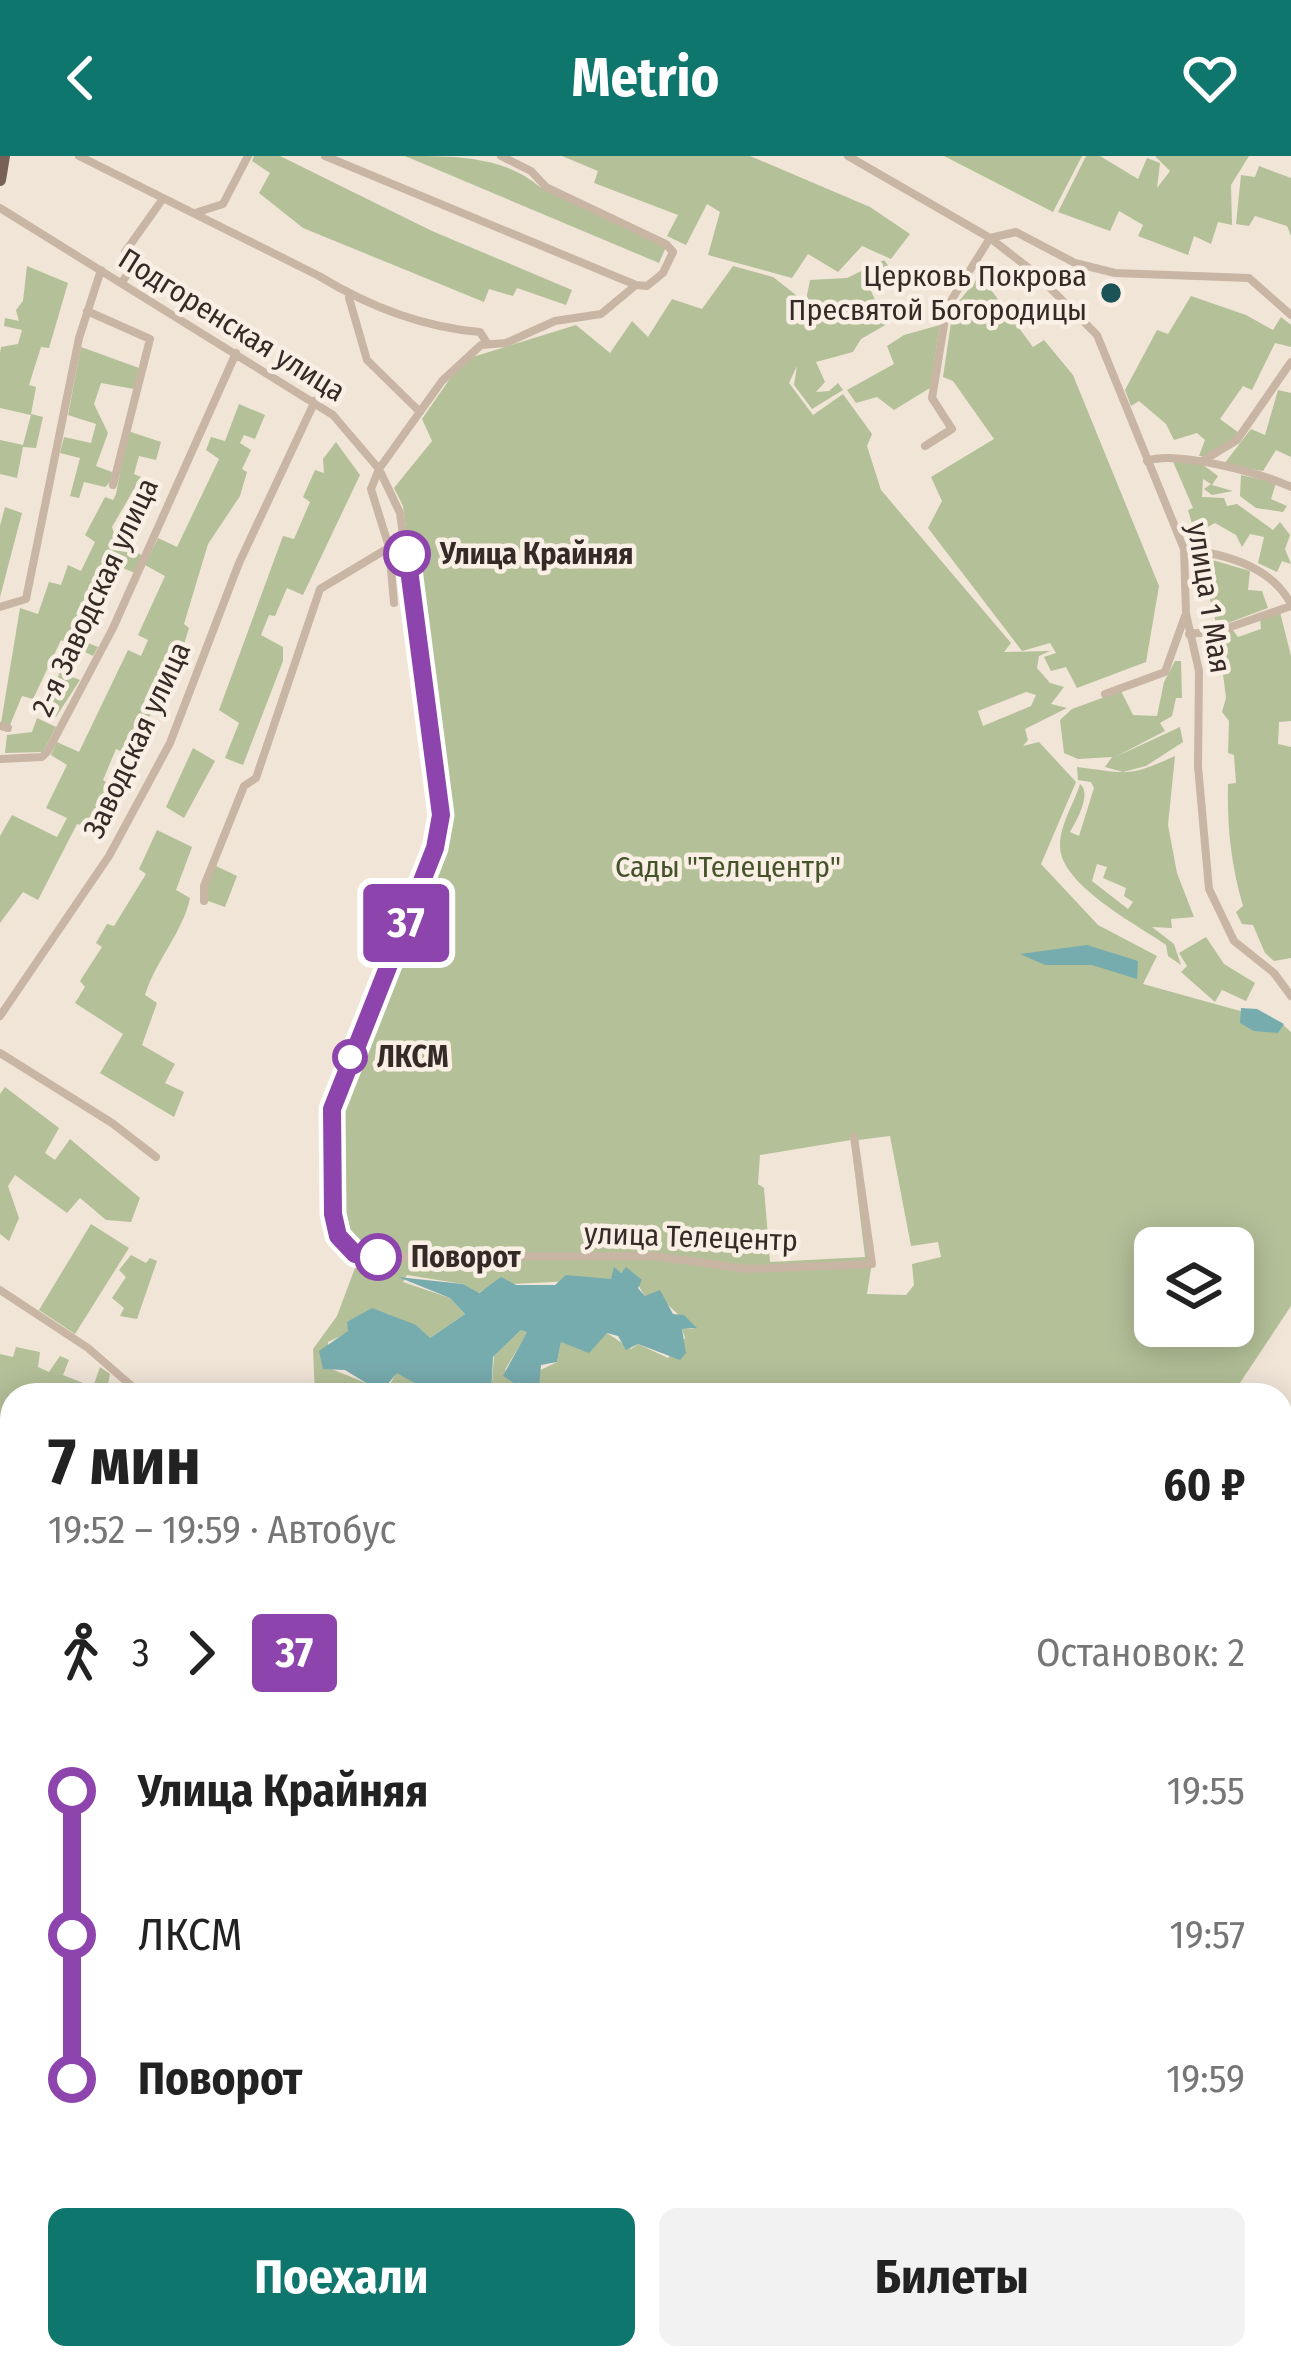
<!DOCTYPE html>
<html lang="ru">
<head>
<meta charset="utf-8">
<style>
  :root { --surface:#fff; --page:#f2f2f2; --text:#222; --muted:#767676; --accent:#0f766e }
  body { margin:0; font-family:"Fira Sans Condensed",sans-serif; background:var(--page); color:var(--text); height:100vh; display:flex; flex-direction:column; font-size:45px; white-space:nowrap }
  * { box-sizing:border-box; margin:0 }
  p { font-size:39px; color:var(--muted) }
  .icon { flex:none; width:66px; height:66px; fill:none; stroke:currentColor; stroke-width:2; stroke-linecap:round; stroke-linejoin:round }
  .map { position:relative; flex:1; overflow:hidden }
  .side { position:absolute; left:0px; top:1227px; width:1293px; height:987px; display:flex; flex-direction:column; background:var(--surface); border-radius:36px 36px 0 0; box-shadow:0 6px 30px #0003 }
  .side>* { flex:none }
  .badge { padding:0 24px; border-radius:9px; font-size:42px; line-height:78px }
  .controls { position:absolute; left:1134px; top:1071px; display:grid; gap:24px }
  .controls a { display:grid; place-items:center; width:120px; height:120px; border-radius:18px; background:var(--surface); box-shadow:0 6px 30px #0003; font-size:60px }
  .map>.badge { position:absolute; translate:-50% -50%; box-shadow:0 0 0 6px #fff }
  .legs { display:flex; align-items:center; gap:18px; height:132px; padding:0 48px; font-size:39px }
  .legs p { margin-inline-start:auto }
  .head { display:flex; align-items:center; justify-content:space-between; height:204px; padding:0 48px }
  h1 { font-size:66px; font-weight:700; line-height:90px }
  .primary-button { display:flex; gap:24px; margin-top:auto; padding:24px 48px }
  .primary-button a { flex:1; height:138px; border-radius:18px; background:var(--accent); color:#fff; font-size:48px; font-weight:700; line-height:138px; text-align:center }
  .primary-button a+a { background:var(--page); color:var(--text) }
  ul { padding:0 48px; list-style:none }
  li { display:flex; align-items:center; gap:42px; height:144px; font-size:45px }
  li i { display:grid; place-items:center; width:18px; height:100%; margin:0 15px; background:currentColor }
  li i::after { content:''; width:30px; height:30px; margin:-15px; border:9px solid; border-radius:50%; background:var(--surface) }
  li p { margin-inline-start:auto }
  li:first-child i { background:linear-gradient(#0000 50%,currentColor 0) }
  li:last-child i { background:linear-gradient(currentColor 50%,#0000 0) }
  header { display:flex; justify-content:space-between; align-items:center; height:156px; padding:0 48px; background:var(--accent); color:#fff; font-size:54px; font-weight:700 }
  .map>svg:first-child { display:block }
  .green { fill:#b3c098; fill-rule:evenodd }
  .water { fill:#77acaf }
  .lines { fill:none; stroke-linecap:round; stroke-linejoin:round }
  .minor { stroke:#c9b5a4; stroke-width:8 }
  .major { stroke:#776157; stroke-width:12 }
  .line-1-casing { stroke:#fff; stroke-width:27 }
  .line-1 { stroke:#8e44ad; stroke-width:18 }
  .poi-dot { fill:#1b5356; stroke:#f9efe4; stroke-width:4.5 }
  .stop-1-dot { fill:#fff; stroke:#8e44ad; stroke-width:6 }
  .labels { text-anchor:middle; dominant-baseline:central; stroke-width:9; stroke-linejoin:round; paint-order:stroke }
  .poi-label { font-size:30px; fill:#352a26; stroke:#f9efe4; text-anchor:end }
  .street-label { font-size:30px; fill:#352a26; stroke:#f9efe4 }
  .stop-label { font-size:30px; font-weight:bold; fill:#352a26; stroke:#f9efe4; text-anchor:start }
  .park-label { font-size:30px; fill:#445329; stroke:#f9efe4 }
</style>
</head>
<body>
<header><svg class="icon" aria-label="back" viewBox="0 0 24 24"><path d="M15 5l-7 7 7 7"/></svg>Metrio<svg class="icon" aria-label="heart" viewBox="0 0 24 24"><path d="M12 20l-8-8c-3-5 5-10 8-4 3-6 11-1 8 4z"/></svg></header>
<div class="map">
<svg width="1291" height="2213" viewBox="0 0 1291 2213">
  <rect width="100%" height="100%" fill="#f1e5d8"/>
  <path class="green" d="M254,0H280L432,75L572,134L566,149L517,132L513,140L489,133L484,146L303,72L259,37L270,17L252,5Z
    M405,0C455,0 504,0 540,31L666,91L659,107Z
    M562,0H750L870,51L910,78L891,103L862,90L838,116L808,98L792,122L708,99L720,56L707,48L686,89L667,80L678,59L594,27L598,15Z
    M944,0H1082L1053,56Z
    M1086,0H1100L1138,23L1147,2L1160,7L1157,32L1170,15L1155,0H1249L1231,29L1232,69L1218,66L1211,88L1194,80L1188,99L1138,80L1143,69L1119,55L1110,75L1058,56Z
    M1259,10L1291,22V80L1287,70L1255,60L1249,70L1236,68L1241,19L1255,21Z
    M884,104L891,113L869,131L882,158L894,164L861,183L853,196L816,206L825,226L816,236L829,235L838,227L843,234L812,253L794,229L797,210L789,227L813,259L843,238L872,278L867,290L881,334L1011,487L1004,496L1050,495L1039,500L1037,512L1050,527L1064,531L1051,548L1067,552L1025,573L1028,584L1023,590L1039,586L1076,626L1041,708L1098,769L1157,800L1143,828L1280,866L1291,876V1150L1232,1239H491L494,1200L521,1174L528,1175L505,1214L516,1226L557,1206L561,1186L598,1184L607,1177L631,1193L638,1188L668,1202L685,1182L682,1173H694L668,1149L645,1140L627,1112L612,1123L491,1129L478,1137L463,1128L407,1119L403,1126L450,1142L465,1158L430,1182L388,1158L328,1186L329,1212L386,1235L397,1216L423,1232L440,1229L456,1239H315L313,1193L337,1160L361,1096L340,1071V945L437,701L444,660L403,350L394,332L432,285L422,263L463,204L576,169L610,197L632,165L648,181L672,143L702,153L733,110L773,121L814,153L812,160L817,152L806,144L810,124L847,122ZM1026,536L1036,539L1031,550L983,570L978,555ZM890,980L911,1090L938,1086L941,1101L912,1108L914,1129L906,1139L867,1138L873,1100L858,984ZM851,984L865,1101L770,1106L764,1032L758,1028L760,999ZM1155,1092H1233V1170H1155Z
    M27,110L68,127L49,192L41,191L29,229L36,231L31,258L43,261L36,292L23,291L17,322L0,318V284L23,289L31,259L0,252V197L1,191L18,188L22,174L4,170L5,162L19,165L16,154L23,145Z
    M980,119L1033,191L1044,184L1073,219L1159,430L1146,506L1077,532L1066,511L1051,515L1044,501L1056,497L1050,487L1022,495L928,372L942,345L931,321L994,283L953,225L943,221L953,153Z
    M1191,140L1246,159L1273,174L1281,161L1291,169V191L1275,187L1252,234L1243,230L1220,263L1239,277L1213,301L1199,300L1205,284L1197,277L1174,284L1166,268L1139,245L1131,250L1125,234L1157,174L1168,178Z
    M940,169L930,232L894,254L877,241L856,247L847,234L894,208L887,190L904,179Z
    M81,191L139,212L134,233L101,227L94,248L108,277L96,310L112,316L111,325L105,331L84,326L79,342L70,340L80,302L60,297L64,281L91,287L96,268L68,259Z
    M1278,234L1291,237V301L1276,294L1263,315L1224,308L1251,273L1265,279Z
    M239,248L265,259L255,283L244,279L240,287L251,294L242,313L247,316L240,340L208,388L184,468L189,472L182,495L171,492L141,552L151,558L132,600L116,593L103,624L109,628L86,670L77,668L38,744L23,736L0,767V680L12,659L57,681L67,662L46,652L67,609L51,599L57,586L79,596L128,494L141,500L148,484L138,479L165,420L145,409L158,382L177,391L219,303L206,294L211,281L225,285Z
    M128,275L161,286L156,304L139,300L134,318L141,321L112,371L117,386L143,400L135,417L108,406L70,480L98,491L93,500L61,484L33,543L22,540L10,569L1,567L20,452L38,458L49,426L61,429L68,409L81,415L95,386L85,379L105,341L113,344L116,338Z
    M336,286L360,319L303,439L287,432L275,460L269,459L261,479L283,491V505L243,609L225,602L239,567L219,554L283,380L294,383L310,346L303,341L315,314L324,317L323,303Z
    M1171,301L1199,306L1218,320L1212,329L1233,335L1212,339L1204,333L1211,328L1203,323L1202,341L1224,342L1227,350L1237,348L1273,374L1280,366L1290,379L1285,393L1291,408L1282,405L1277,416L1258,407L1264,381L1250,378L1242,391L1236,379L1215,367L1195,378L1188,354L1193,352Z
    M1241,319L1276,327L1271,343L1287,350L1283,356L1256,352L1240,340Z
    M5,351L22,357L0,441V370Z
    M1209,403L1250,415L1248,434L1262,435L1268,452L1217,471L1206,428Z
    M1280,456L1291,500V565L1279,566L1278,588L1291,591V802L1274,805L1265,797L1253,769L1242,768L1236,756L1243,750C1231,708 1227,672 1228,628L1236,627L1234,599L1228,597L1229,565L1222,556L1226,542L1218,477L1232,473L1238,481L1261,473L1260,462Z
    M1175,505H1181L1182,542H1176L1172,560L1160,567L1165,575L1115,601L1180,571L1183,586L1146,610L1123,616L1105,611L1112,601L1078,603L1064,597L1060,564L1072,553L1121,535L1133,559L1157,560L1164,526Z
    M60,516L80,524L56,561L42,557Z
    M37,562L56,571L43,596L5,597L7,579L32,576Z
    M193,592L215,605L184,662L166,651Z
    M1175,600L1168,669L1177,717L1194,761L1171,763L1172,772L1152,771L1174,788L1181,809L1168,800L1166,789C1138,769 1060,729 1060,690C1060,668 1074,648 1080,628C1092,637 1077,664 1070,676L1079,680L1094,632L1091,626L1078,624L1077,611C1127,617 1127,622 1175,600ZM1097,708L1107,711L1103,722L1126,732L1124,740L1133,746L1128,753L1092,725Z
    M157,674L192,691L176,734L190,742C183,776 157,802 145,839L157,847L142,889L175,908L165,927L184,936L174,961L100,917L123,878L75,847L85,831L80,825L102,791L96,787L107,768L114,770L146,718L139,713Z
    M216,710L237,720L225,751L208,745L207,730Z
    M1206,781L1224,808L1255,827L1246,845L1222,834L1215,846L1181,816L1187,810L1179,797Z
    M5,931L59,972L45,997L55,1004L70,983L140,1042L131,1066L106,1064L80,1042L67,1057L15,1019L8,1030L19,1062L9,1085L0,1078V938Z
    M91,1068L129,1092L75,1178L39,1154Z
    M131,1099L146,1107L150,1102L157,1105L137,1163L120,1160L124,1152L112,1142L126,1121L119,1114Z
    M16,1191L40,1196L38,1211L49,1216L60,1200L69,1204L63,1219L93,1231L100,1211L110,1218L106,1239H12V1276L0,1269V1198L13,1201Z
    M0,1581L12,1586V1656L0,1651Z
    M0,1863L12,1873V1993L0,1986Z
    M3,2052L12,2057V2104L0,2096Z
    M1291,2127V2213H1240L1243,2202H1281V2146Z
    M791,2202H816V2208L823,2202L858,2203L869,2213H798L815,2208Z
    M898,2202H947L943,2213H892Z"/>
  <path class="water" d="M1087,789L1138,805L1137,823L1092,809H1045L1020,798Z
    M1241,852L1257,853L1284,868L1278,877L1254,875L1240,867Z
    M614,1111L621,1117L626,1111L642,1124L638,1132L645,1140L660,1134L673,1158L684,1159L697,1172L682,1173L686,1197L680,1204L638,1188L626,1194L618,1180L607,1177L589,1197L561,1186L557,1206L541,1209L539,1230L525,1234L503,1220L527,1176L521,1174L493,1201L491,1239H456L441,1229L423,1232L397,1217L381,1236L345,1214L323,1213L319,1195L348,1175L347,1166L372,1152L416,1169L430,1182L465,1158L450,1142L398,1121L463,1128L479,1137L501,1121L516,1129H555L566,1119L611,1123Z
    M1291,1278V1507L1281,1517V1293Z
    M1291,1766V2127L1281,2146L1286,1912L1281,1909V1771Z"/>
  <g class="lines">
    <path class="minor" d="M79,0L319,120C368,150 421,171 480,176L487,187
      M325,0L636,129L647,130L663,117L673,96L666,88L546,31L531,15L501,0
      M848,0L990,82L1035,117L1097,179L1184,393L1186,458L1199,515L1198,610L1209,733L1234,785L1274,817L1291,840
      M0,52L333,259L379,313L400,357L441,659L435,692L333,953V1058L347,1092L365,1101L654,1100L747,1113L872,1108L854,981
      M195,57L223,48L248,0
      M990,82L1016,76L1075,107L1115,117L1249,122L1291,159
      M122,126L129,116L125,96L162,44
      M349,142L367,204L420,256
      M87,155L150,183L113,329
      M925,290L952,273L932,242L947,151L990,82
      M1204,304L1237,284L1291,206
      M1147,305C1175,294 1262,317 1291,331
      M1184,393C1224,398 1270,409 1291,448
      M394,447L389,391L371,333L379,313L442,225L481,189L506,187L555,165L601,158L636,129
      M0,451L26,443L79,182L101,114
      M1189,478L1219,475L1291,450
      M1105,538L1165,516L1185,460
      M0,570L8,572
      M0,603L42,601L48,595L113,472L236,197
      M204,745V730L244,630L256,622L320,433L405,382
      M0,860L109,700L170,587L239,407L315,245
      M0,897L112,967L156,1001
      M0,1134L88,1192L142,1239
      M0,1327L12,1335
      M0,1712L12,1716
      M0,1790L12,1765
      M0,1807L12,1816
      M0,2018L12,2024
      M0,2134L12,2142
      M966,2213L970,2202"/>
    <path class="major" d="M0,24L4,0"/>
  </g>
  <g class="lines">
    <g class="line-1-casing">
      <path id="line-1" d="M378,1101L355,1098L338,1080L333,1058L332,953L435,692L441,659L407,398"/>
    </g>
    <use href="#line-1" class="line-1"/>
  </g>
  <circle class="poi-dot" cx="1111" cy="137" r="12"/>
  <g class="stop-1-dot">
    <circle cx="407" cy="398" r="21"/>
    <circle cx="350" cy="901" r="15"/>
    <circle cx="378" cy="1101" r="21"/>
  </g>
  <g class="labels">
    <g class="poi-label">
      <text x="1087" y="120">Церковь Покрова<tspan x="1087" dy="34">Пресвятой Богородицы</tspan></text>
    </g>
    <g class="street-label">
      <text transform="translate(232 169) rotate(32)">Подгоренская улица</text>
      <text transform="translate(95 441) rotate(-65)">2-я Заводская улица</text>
      <text transform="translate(1209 442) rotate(81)">улица 1 Мая</text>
      <text transform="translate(137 584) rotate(-65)">Заводская улица</text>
      <text transform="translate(691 1081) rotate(2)">улица Телецентр</text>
    </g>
    <g class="stop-label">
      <text x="440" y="398">Улица Крайняя</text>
      <text x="377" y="901">ЛКСМ</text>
      <text x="411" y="1101">Поворот</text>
    </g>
    <g class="park-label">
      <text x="728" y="711">Сады "Телецентр"</text>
    </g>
  </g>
</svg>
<div class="controls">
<a><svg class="icon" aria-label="layers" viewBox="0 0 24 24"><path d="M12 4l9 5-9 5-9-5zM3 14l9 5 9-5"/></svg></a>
</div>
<b class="badge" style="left:406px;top:767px;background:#8e44ad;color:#fff">37</b>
<section class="side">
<div class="head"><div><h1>7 мин</h1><p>19:52 – 19:59 · Автобус</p></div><b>60 ₽</b></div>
<div class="legs"><svg class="icon" aria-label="walk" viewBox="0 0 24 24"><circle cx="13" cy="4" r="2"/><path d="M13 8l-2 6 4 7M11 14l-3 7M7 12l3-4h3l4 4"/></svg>3<svg class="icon" aria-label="forward" viewBox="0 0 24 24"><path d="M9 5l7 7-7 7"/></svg><b class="badge" style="background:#8e44ad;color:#fff">37</b><p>Остановок: 2</p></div>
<ul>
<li><i style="color:#8e44ad"></i><b>Улица Крайняя</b><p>19:55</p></li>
<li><i style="color:#8e44ad"></i><span>ЛКСМ</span><p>19:57</p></li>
<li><i style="color:#8e44ad"></i><b>Поворот</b><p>19:59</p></li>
</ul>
<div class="primary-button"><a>Поехали</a><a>Билеты</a></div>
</section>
</div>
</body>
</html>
